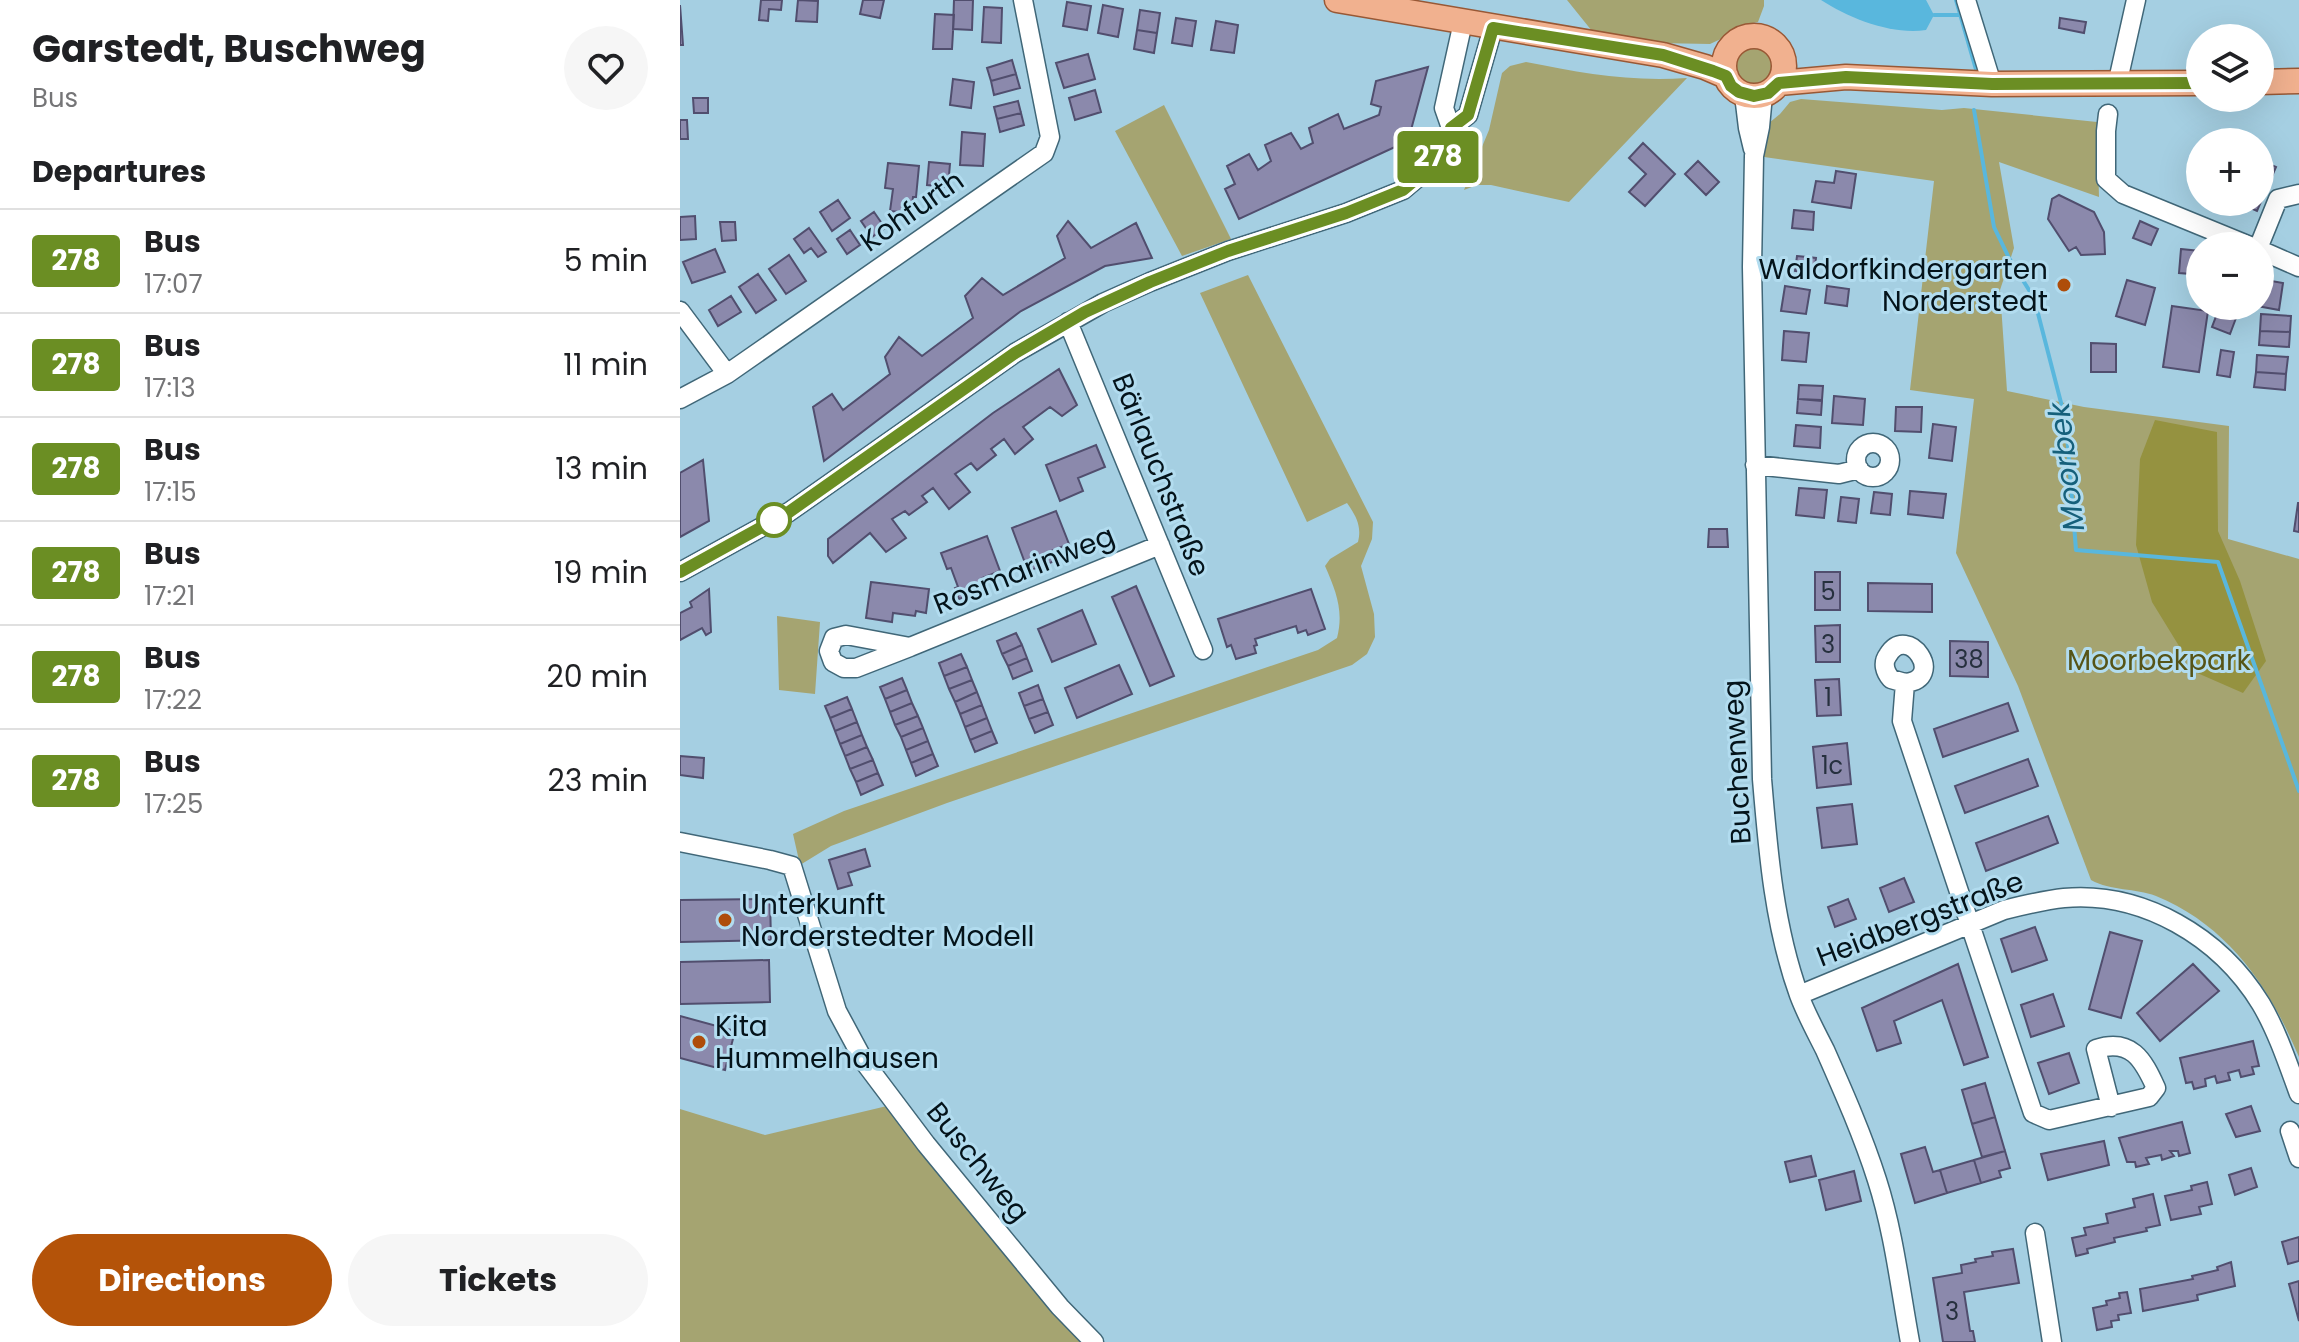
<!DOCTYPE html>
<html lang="en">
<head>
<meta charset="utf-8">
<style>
  :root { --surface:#fff; --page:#f6f6f6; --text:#202124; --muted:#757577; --line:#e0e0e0; --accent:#b45309 }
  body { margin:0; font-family:Poppins,sans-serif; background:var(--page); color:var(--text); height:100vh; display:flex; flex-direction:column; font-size:30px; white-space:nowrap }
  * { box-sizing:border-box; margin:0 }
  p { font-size:26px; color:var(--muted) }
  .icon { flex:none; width:44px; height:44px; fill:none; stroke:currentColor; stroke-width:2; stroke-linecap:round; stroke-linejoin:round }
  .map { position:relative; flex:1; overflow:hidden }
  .drawer { display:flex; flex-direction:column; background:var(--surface); width:680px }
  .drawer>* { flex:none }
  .badge { padding:0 16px; border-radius:6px; font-size:28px; line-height:52px }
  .controls { position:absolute; left:1506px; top:24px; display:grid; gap:16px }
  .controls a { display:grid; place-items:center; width:88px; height:88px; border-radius:50%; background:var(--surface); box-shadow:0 8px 32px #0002; font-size:40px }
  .map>.badge { position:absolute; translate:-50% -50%; box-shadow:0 0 0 4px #fff }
  h2 { padding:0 32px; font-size:30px; line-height:72px }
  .round { display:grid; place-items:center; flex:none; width:84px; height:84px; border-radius:42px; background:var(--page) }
  .headline { display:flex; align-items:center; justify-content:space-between; height:136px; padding:0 32px }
  h1 { font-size:38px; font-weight:700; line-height:60px }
  .cta { display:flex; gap:16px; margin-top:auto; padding:16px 32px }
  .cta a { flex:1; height:92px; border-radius:48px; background:var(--accent); color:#fff; font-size:32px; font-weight:700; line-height:92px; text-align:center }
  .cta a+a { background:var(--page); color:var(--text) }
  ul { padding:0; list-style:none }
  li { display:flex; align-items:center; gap:24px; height:104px; padding:0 32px; border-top:2px solid var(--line) }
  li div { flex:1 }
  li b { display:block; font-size:30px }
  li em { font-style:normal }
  li .badge { min-width:88px; font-weight:700; text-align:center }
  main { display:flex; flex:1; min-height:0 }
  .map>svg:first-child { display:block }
  .green { fill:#a5a471 }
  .forest { fill:#959240 }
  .water { fill:#59b7dd }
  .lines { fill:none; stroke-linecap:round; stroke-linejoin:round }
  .stream { stroke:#59b7dd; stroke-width:4 }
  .building { fill:#8b89ac; stroke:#514e6e; stroke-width:2 }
  .minor-casing { stroke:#406778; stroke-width:21 }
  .major-casing { stroke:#985835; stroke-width:27 }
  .minor { stroke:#fff; stroke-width:18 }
  .major { stroke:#f1b18f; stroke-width:24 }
  .line-casing { stroke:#fff; stroke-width:18 }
  .line { stroke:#6b8e23; stroke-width:12 }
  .poi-dot { fill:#ae4d0a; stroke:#b2dcef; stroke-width:3 }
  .stop-dot { fill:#fff; stroke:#6b8e23; stroke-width:4 }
  .labels { text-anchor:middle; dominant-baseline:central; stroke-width:6; stroke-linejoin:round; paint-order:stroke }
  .number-label { font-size:24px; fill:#26303e }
  .street-label { font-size:28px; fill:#04131a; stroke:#b2dcef }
  .poi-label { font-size:28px; fill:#04131a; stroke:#b2dcef; text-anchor:start }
  .park-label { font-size:28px; fill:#565417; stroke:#b2dcef }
  .water-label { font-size:30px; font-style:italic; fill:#16607b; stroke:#b2dcef }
</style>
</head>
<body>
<main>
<section class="drawer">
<div class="headline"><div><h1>Garstedt, Buschweg</h1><p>Bus</p></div><a class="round"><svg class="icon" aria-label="heart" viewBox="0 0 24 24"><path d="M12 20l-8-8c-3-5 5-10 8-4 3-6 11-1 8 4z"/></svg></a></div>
<h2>Departures</h2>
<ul>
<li><span class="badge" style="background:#6b8e23;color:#fff">278</span><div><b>Bus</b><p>17:07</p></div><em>5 min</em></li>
<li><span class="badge" style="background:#6b8e23;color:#fff">278</span><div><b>Bus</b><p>17:13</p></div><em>11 min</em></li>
<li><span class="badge" style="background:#6b8e23;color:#fff">278</span><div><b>Bus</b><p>17:15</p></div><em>13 min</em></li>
<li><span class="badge" style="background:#6b8e23;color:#fff">278</span><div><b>Bus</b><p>17:21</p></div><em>19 min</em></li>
<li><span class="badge" style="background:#6b8e23;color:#fff">278</span><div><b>Bus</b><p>17:22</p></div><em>20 min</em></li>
<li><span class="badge" style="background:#6b8e23;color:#fff">278</span><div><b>Bus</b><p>17:25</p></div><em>23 min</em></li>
</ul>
<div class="cta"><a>Directions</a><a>Tickets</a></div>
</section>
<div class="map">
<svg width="1619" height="1342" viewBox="0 0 1619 1342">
  <rect width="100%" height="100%" fill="#a5cfe2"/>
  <path class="green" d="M887,0H1084V6L1078,22L1057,26L1045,37L1030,44L977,43L912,31Z
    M1054 67a19 19 0 1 1 38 0a19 19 0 1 1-38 0Z
    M846,62C902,73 949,82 1007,78L889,202L811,185H797L784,190L809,130L822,73L830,66Z
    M1121,99L1262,110L1284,108L1417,122L1419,197L1319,162L1334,248L1320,290L1327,391L1404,407L1549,426L1548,539L1619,559V1057C1590,988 1549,926 1476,896C1455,888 1431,891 1411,880L1338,686L1276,553L1294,399L1230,390L1254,181L1084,157V139L1089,123L1100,114L1110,102Z
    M484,105L551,239L502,256L435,131Z
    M568,275L693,522L692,539L681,566L694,614L695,637L687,654L672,665L267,803L151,846L120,865L113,834L164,811L638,650L657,638C664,611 656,591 645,566L650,559L678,542C682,526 676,516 667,503L627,522L520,293Z
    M97,616L140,622L135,694L99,690Z
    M207,1106L404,1342H0V1109L85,1135Z"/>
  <path class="forest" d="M1475,420L1537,432L1538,531L1560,581L1586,661L1563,693L1515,672L1472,602L1456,545L1460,459Z"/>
  <path class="water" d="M1141,0H1246L1254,15L1246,30C1212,35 1170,19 1141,0Z"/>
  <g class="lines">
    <path class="stream" d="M1276,0L1297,73
      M1254,15H1281
      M1294,110L1314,227L1329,258L1354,298L1386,422L1396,550L1538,562L1619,791"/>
  </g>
  <path class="building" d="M81,0H102L101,10L89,9L88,21L79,20Z
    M118,0L138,1L137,22L116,21Z
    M183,0H204L200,18L180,14Z
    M274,0H293L292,30L273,29Z
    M387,2L411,6L407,30L383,26Z
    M0,5L3,45H0Z
    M423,5L443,9L438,37L418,33Z
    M304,7L322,8L321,43L302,42Z
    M460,10L480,13L477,33L457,30Z
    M255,14L274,15L272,49H253Z
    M496,18L516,21L512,46L492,43Z
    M1380,18L1406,22L1404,33L1379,28Z
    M536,21L558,25L554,53L531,50Z
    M457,30L477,33L474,53L454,49Z
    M408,54L415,79L384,88L376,63Z
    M332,60L336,74L311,81L307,68Z
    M748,67L728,141L559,219L545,189L555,184L547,166L569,154L578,170L591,161L585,145L611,133L621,149L633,143L629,128L658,114L664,129L699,115L701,107L691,104L696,81Z
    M336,74L340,88L314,95L311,81Z
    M273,79L294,82L291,108L270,105Z
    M415,90L421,112L395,120L389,98Z
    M13,98H28V113H14Z
    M338,101L341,113L317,119L314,107Z
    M341,113L344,125L320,132L317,119Z
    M0,120H7L8,139H0Z
    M282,132L305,134L303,166L280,165Z
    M963,143L995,174L965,206L949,192L966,174L949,158Z
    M1580,160L1596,167L1577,211L1557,202H1580Z
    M1018,161L1039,182L1026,195L1005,174Z
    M249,162L270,164L268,187L247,185Z
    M208,163L239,166L236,197H233L231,213L210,211L213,189L205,188Z
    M1156,171L1176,174L1171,208L1132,202L1136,181L1154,183Z
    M1379,195L1414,212L1424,232L1425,254L1401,255L1396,247L1389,251L1368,219L1372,199Z
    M158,200L170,218L152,231L140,212Z
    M1114,210L1134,212L1133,230L1112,228Z
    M194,212L205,228L192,237L181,221Z
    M15,216L16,239L0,240V217Z
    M388,221L411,248L456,223L472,258L425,266L341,311L144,461L133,407L152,394L163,410L210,374L205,357L219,337L242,356L293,318L285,296L302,278L323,295L385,258L377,236Z
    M1460,221L1478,229L1471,245L1453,238Z
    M40,222H55L56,240L42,241Z
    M129,228L146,252L138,257L131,248L124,253L114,239Z
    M170,230L180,245L167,254L157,239Z
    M35,249L45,272L12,283L3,262Z
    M1501,249L1520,251V284L1510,283L1511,274L1499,273Z
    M109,255L126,281L106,294L89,269Z
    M1117,256L1136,258L1134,274L1115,271Z
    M78,274L96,300L76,313L59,287Z
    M1580,279L1603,283L1599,310L1577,306H1580Z
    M1447,280L1475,288L1465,325L1436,316Z
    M1105,286L1130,290L1126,314L1101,311Z
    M1147,286L1169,289L1167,306L1145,303Z
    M51,296L61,312L38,326L29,310Z
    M1492,306L1528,311L1519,372L1483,367Z
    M1540,306H1550L1559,310L1550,334L1532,327Z
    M1581,314L1611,316L1610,332L1580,331Z
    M1104,331L1129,333L1126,362L1102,360Z
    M1580,331L1610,332L1609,347L1579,345Z
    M1411,343L1436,344V372H1411Z
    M1541,350L1554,352L1550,377L1537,375Z
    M1577,355L1608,357L1606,374L1576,372Z
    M379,369L397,405L382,416L370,407L343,427L353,439L335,454L324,439L311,449L316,455L297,470L291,463L275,474L290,492L269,509L253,488L242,496L247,502L229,515L225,511L212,519L226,538L206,552L190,533L153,563L148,556V539L313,413Z
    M1576,372L1606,374L1605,390L1574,387Z
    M1119,385L1143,386L1142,400L1118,399Z
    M1154,396L1185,399L1183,425L1152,423Z
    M1118,399L1142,401L1141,415L1117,413Z
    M1216,407H1242L1241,432L1215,431Z
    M1253,424L1276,427L1272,461L1249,458Z
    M1116,425L1141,427L1140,448L1114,446Z
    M416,445L425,467L398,478L403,491L380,501L366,465Z
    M23,460L29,521L0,537V473Z
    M1119,488L1147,490L1144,518L1116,515Z
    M1230,491L1266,494L1263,518L1228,514Z
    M1194,492L1212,494L1210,515L1191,513Z
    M1161,497L1179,499L1176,523L1158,521Z
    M1618,503H1619V532L1614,531Z
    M376,511L389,544L371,551L375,561L348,571L332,528Z
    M1029,529H1047L1048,547H1028Z
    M307,536L320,571L302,578L306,589L279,599L275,588L278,587L271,568L267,569L261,553Z
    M1135,572H1160V610H1135Z
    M191,582L249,589L246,613L236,611L235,616L213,613L212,622L186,618Z
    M1188,583L1252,584V612L1188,611Z
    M456,586L494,676L470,686L432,597Z
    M29,589L31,632L26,635L22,628L0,640V613L12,607L10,602Z
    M631,589L645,629L628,635L626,630L618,633L616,626L575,639L577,645L574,646L576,653L556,659L551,645L547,647L538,619Z
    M402,610L416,644L372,662L358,629Z
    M1160,625V662H1136L1135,626Z
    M336,633L342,645L322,654L317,641Z
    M1270,641L1308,642V677L1270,676Z
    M342,645L347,658L328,666L322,654Z
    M281,654L287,667L264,676L259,663Z
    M347,658L352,671L333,679L328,666Z
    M439,665L452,694L397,718L385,688Z
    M287,667L292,680L269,689L264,676Z
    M222,678L227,690L205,699L200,687Z
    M1159,679L1161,715L1137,716L1135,680Z
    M292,680L297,692L275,702L269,689Z
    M358,685L363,699L344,706L339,693Z
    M227,690L232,703L210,712L205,699Z
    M297,692L302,705L280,714L275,702Z
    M167,697L172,709L150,718L145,706Z
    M363,699L368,712L349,719L344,706Z
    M232,703L238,716L215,725L210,712Z
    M1328,703L1338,731L1263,757L1254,729Z
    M302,705L307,718L285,727L280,714Z
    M172,709L177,722L155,731L150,718Z
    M368,712L373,725L355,733L349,719Z
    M238,716L243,728L221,737L215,725Z
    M307,718L312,731L290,740L285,727Z
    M177,722L182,735L160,744L155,731Z
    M243,728L248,741L226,750L221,737Z
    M312,731L317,743L295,752L290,740Z
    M182,735L187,747L165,756L160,744Z
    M248,741L253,754L231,763L226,750Z
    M1167,743L1171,784L1137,788L1133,747Z
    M187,747L193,760L170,769L165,756Z
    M253,754L258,766L236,776L231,763Z
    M0,756L24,758L23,778L0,775Z
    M1348,759L1358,786L1285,813L1275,786Z
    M193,760L198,773L176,782L170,769Z
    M198,773L203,785L181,795L176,782Z
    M1172,804L1177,844L1142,848L1137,808Z
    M1368,816L1378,843L1306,871L1296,843Z
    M185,849L190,866L168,873L172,885L158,889L149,860Z
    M1224,878L1234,902L1209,912L1200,888Z
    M90,899L91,940L0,942V900Z
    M1168,899L1176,919L1155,927L1148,907Z
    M1355,927L1367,960L1332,972L1321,939Z
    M1430,932L1462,941L1441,1018L1409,1009Z
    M89,960L90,1002L0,1004V962Z
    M1278,964L1308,1057L1284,1065L1262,1000L1214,1021L1221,1043L1197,1051L1182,1008Z
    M1513,964L1539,991L1480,1041L1457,1013Z
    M1373,994L1384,1026L1351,1037L1341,1005Z
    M0,1016L55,1031L45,1070L0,1058Z
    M1573,1041L1579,1066L1572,1067L1574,1074L1561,1077L1559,1070L1548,1073L1550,1080L1537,1083L1535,1076L1525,1079L1526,1086L1514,1089L1512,1082L1506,1083L1500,1058Z
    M1389,1053L1399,1083L1369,1094L1358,1063Z
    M1305,1083L1315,1117L1292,1124L1282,1090Z
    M1571,1106L1580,1131L1556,1137L1546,1114Z
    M1315,1117L1325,1151L1302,1157L1292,1124Z
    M1502,1122L1510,1153L1499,1156L1498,1151H1490L1494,1156L1482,1160L1481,1155L1466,1158L1469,1164L1456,1167L1455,1162H1447L1439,1138Z
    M1424,1141L1429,1165L1368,1180L1361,1154Z
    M1245,1147L1253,1172L1260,1170L1267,1193L1235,1203L1221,1154Z
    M1325,1151L1330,1168L1319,1171L1321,1177L1301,1183L1294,1160Z
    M1131,1156L1136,1176L1110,1182L1105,1162Z
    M1294,1160L1301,1183L1267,1193L1260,1170Z
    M1571,1168L1577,1187L1555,1195L1549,1175Z
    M1174,1171L1181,1201L1146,1210L1139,1180Z
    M1527,1182L1532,1204L1519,1207L1521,1214L1491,1220L1485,1196L1512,1190L1511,1186Z
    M1473,1194L1480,1225L1466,1228L1467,1231L1434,1238L1435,1242L1407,1249L1408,1253L1396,1256L1392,1238L1406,1235L1404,1228L1428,1223L1426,1214L1455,1207L1453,1199Z
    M1619,1237V1261L1608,1264L1602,1242Z
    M1333,1249L1339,1283L1284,1292L1290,1331H1293L1295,1342H1263L1253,1278L1282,1273L1281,1265L1296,1262L1295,1259L1313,1256L1312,1252Z
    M1551,1262L1555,1286L1517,1295L1518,1300L1463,1311L1460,1289L1513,1279L1512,1276L1538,1270L1537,1267Z
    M1619,1281V1321L1609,1284Z
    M1447,1292L1451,1313L1438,1315L1439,1320L1431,1321L1432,1327L1417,1330L1413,1308L1427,1305L1426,1301L1440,1298L1439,1293Z"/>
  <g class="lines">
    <g class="minor-casing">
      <path id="minor" d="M1286,0L1312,84
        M1437,85L1456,0
        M1064,95L1068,128L1073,149
        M1083,95L1080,127L1074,156L1072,267L1082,779C1088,851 1094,926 1119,995C1126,1014 1136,1032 1145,1050C1164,1093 1183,1136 1197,1180C1214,1233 1220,1288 1230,1342
        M1428,114L1426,131V179L1443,194L1570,246
        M771,128L764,108L783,22
        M1579,246L1598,199L1619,194
        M1580,250L1619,267
        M0,311L47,374
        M388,322L523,650
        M0,399L47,374L364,153L370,137L343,0
        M1176 460a17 17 0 1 1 34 0a17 17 0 1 1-34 0Z
        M1075,465L1159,474L1179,469
        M0,572L109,512L335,353L423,303L470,282L548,251L666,213L723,190L748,169L767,141L771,128L788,115L813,28
        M230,647L176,668H164L153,662L149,651L154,638L166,635L230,647L480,545
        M1225,683L1211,679C1205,672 1202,663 1208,655C1228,622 1267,679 1225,683L1222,721L1353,1113L1369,1120L1469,1097L1476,1088C1463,1059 1451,1038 1416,1049L1431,1107
        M0,842L90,860L112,866L157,1011L185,1063L246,1144L380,1307L414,1342
        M1119,995L1324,910C1344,905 1364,900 1384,898C1463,891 1540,937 1581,1004C1597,1031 1608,1064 1619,1094
        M1610,1131L1619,1158
        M1355,1233L1372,1342"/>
    </g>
    <g class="major-casing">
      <path id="major" d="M657,0L983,55L1025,67L1046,76
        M1044 66a30 30 0 1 1 60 0a30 30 0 1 1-60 0Z
        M1580,82L1619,81
        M1099,83L1166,77L1312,84L1520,83"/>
    </g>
    <use href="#minor" class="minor"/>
    <use href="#major" class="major"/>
  </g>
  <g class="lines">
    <g class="line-casing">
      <path id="line" d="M0,572L109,512L335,353L405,312L470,282L548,251L666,213L723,190L748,169L767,141L771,128L788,115L813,28L983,55L1033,71L1046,76L1051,86L1059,92L1074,96L1088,93L1099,83L1166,77L1312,84L1520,83"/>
    </g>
    <use href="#line" class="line"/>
  </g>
  <g class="poi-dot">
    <circle cx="1384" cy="285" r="8"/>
    <circle cx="45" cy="920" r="8"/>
    <circle cx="19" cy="1042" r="8"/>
  </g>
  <circle class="stop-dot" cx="94" cy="520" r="16"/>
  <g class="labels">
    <g class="number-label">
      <text x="1148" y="591">5</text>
      <text x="1148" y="644">3</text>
      <text x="1289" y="659">38</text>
      <text x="1148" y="697">1</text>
      <text x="1152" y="765">1c</text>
      <text x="1272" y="1311">3</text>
    </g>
    <g class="street-label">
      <text transform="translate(232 211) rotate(-35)">Kohfurth</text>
      <text transform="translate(481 475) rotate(68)">Bärlauchstraße</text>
      <text transform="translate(344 570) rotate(-22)">Rosmarinweg</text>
      <text transform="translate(1057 762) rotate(-93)">Buchenweg</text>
      <text transform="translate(1240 919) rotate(-21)">Heidbergstraße</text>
      <text transform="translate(298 1162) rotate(51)">Buschweg</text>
    </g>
    <g class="poi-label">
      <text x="1368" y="269" text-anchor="end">Waldorfkindergarten<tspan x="1368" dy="32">Norderstedt</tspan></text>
      <text x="61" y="904">Unterkunft<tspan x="61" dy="32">Norderstedter Modell</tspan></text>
      <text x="35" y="1026">Kita<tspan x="35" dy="32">Hummelhausen</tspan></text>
    </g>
    <g class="park-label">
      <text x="1479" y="660">Moorbekpark</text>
    </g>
    <g class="water-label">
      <text transform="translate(1386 467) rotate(-97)">Moorbek</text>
    </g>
  </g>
</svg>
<div class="controls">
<a><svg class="icon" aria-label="layers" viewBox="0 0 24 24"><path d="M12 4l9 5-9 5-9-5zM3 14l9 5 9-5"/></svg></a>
<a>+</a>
<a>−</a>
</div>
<b class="badge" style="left:758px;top:157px;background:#6b8e23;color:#fff">278</b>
</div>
</main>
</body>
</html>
